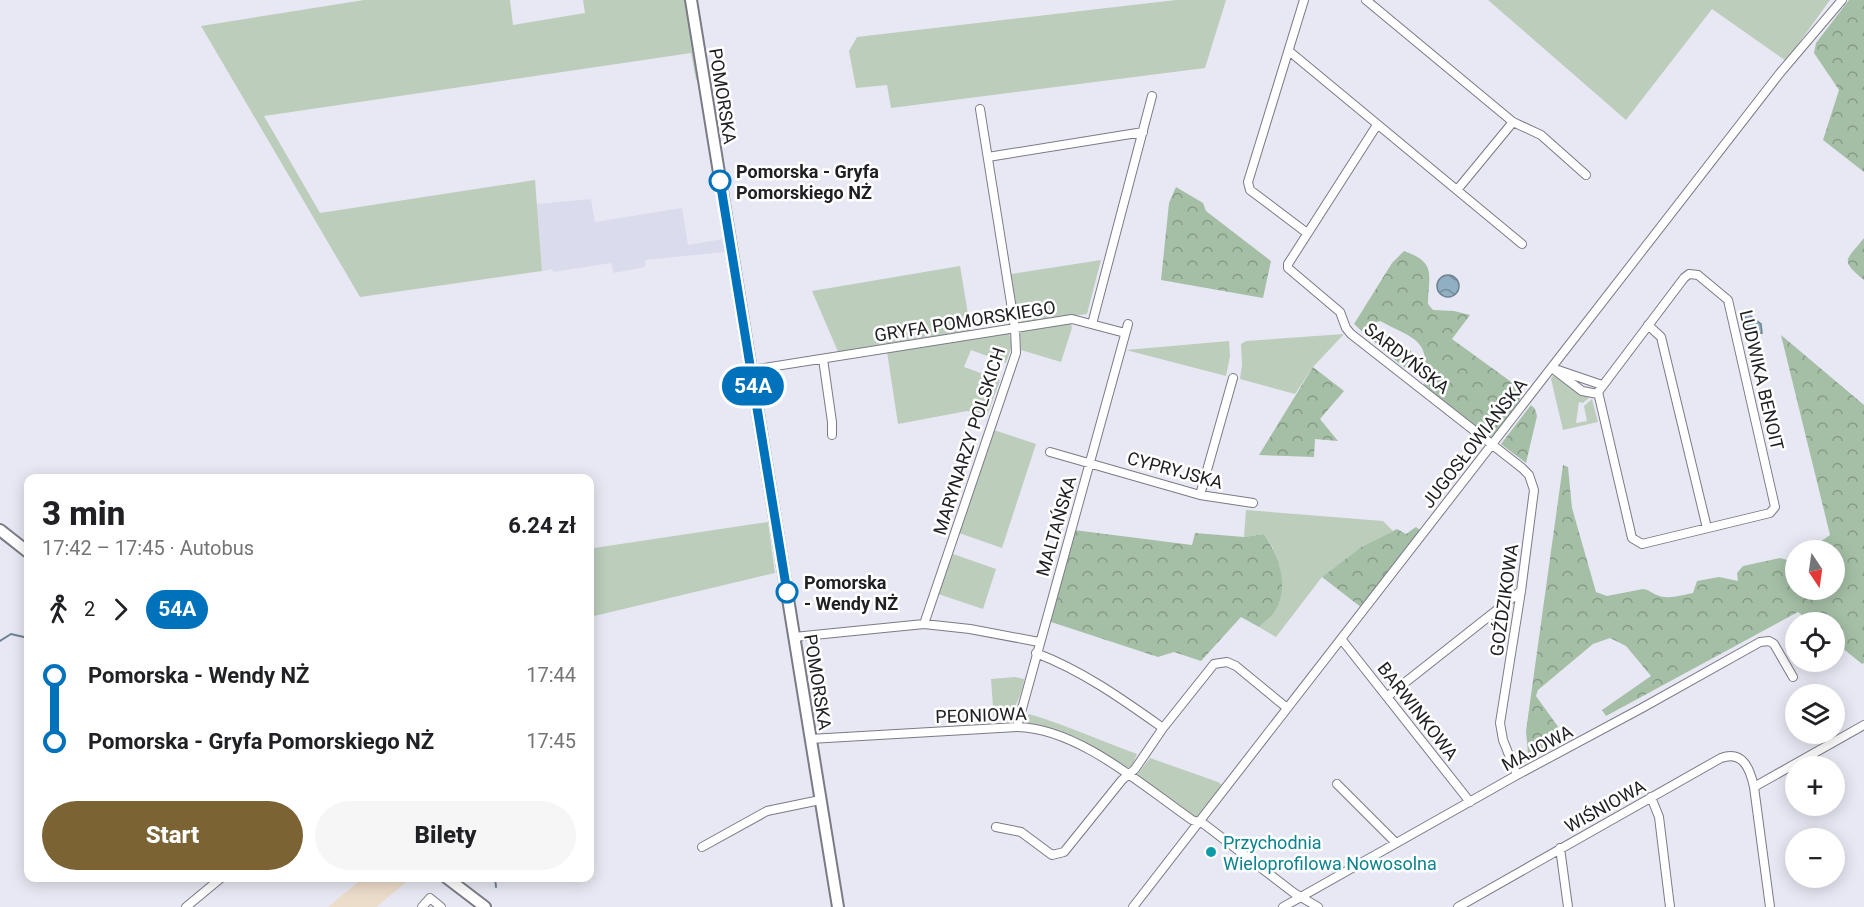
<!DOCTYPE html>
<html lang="pl">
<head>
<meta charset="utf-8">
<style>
  :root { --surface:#fff; --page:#f6f6f6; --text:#202124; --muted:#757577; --accent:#7b6333 }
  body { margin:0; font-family:Roboto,sans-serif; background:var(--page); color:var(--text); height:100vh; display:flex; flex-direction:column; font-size:22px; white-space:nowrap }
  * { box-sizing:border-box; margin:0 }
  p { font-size:20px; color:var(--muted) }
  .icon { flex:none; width:33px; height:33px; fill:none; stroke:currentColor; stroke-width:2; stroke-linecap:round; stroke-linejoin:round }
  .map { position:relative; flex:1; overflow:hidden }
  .side { position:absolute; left:24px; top:474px; width:570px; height:408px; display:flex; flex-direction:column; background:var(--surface); border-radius:12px; box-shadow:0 3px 15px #0003 }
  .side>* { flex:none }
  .badge { padding:0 12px; border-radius:20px; font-size:21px; line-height:39px }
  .needle { width:39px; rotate:167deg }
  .buttons { position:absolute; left:1785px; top:540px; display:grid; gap:12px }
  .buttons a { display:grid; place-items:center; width:60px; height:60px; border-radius:50%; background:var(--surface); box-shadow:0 3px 15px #0003; font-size:30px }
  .map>.badge { position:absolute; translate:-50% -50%; box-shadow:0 0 0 3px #fff }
  .legs { display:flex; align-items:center; gap:9px; height:66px; padding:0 18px; font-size:20px }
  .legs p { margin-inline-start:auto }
  .summary { display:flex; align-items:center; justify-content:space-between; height:102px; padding:0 18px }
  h1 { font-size:33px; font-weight:800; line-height:45px }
  .action { display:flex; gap:12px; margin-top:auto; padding:12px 18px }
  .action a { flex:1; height:69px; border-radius:36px; background:var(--accent); color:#fff; font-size:24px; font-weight:800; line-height:69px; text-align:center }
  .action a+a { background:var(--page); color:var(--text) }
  ul { padding:0 18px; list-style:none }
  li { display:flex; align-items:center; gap:21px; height:66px; font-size:22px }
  li i { display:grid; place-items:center; width:9px; height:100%; margin:0 8px; background:currentColor }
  li i::after { content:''; width:15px; height:15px; margin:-8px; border:4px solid; border-radius:50%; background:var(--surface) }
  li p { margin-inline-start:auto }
  li:first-child i { background:linear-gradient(#0000 50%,currentColor 0) }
  li:last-child i { background:linear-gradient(currentColor 50%,#0000 0) }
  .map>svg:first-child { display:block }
  .built { fill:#dadcee }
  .education { fill:#ecdcca }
  .green { fill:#bccdbc }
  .forest { fill:url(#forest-crowns) }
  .water { fill:url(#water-waves); stroke:#6e8493; stroke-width:1.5 }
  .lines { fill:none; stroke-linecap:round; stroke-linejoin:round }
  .stream { stroke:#6e8493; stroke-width:2 }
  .street-casing { stroke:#7a7b85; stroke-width:10 }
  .secondary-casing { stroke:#7a7b85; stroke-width:14 }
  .street { stroke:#fff; stroke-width:8 }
  .secondary { stroke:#fff; stroke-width:10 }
  .line-1-casing { stroke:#fff; stroke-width:14 }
  .line-1 { stroke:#0072bc; stroke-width:9 }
  .stop-1-dot { fill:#fff; stroke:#0072bc; stroke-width:3 }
  .culture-dot { fill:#0f9aa8; stroke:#fff; stroke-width:2 }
  .labels { text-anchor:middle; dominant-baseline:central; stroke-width:5; stroke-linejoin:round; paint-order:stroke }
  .street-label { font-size:18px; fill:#202024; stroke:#fff }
  .stop-label { font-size:18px; font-weight:bold; fill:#202024; stroke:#fff; text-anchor:start }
  .culture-label { font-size:18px; fill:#0d838f; stroke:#fff; text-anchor:start }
</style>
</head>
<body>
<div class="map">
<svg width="1864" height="907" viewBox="0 0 1864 907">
  <defs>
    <pattern id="forest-crowns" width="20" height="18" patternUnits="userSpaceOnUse" patternTransform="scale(1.5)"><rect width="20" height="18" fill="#a5bfa6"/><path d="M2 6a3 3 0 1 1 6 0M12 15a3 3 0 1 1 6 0" fill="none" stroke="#869b87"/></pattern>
    <pattern id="water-waves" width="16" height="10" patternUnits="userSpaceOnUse" patternTransform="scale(1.5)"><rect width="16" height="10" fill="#90afc3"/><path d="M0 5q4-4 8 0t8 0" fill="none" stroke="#758e9e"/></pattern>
  </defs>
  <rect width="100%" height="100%" fill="#e7e8f3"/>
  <path class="built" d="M591,199L595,222L682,208L688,245L723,239L725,252L645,260V267L614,273L611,263L553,272L552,269L542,271L537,204Z"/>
  <path class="education" d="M363,878H411L376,907H328Z"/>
  <path class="green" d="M364,0H510L513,25L585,13L583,0H686L699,78L696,80L691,53L264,116L320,213L535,180L542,271L360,297L201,26Z
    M1176,0H1226L1205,68L891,108L887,85L856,88L849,51L857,37Z
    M1488,0H1830L1786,61L1712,9L1626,120Z
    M1101,260L1087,314L1023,323L1019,319L1011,274Z
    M960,266L971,332L839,354L812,291Z
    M1065,324H1071L1072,328L1061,362L1021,350L1020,334L1022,331Z
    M1009,333L1012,345L1006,363L971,350L964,367L1000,380L987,416L982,417L967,411L898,424L887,352Z
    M1344,334L1313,367L1295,394L1240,379L1242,365L1241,344L1246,341Z
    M1229,341L1230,356L1226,376L1126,350Z
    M1554,374L1581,394L1589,398L1583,403L1579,402L1576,423L1587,421L1584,406L1592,399L1598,422L1563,430L1551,379Z
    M994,430L1036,444L1002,548L959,533Z
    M1246,510L1383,521L1393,531L1361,547L1322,577L1276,637L1259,627L1273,613V548L1264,534L1244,537Z
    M768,522L775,573L590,617V523L594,548Z
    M953,554L996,569L983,609L938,594Z
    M1025,675C1023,691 1017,707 1006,719L994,720L991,679L1015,677L1024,679Z
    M1029,714C1066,725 1101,741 1137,754L1132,766L1126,768L1076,737L1026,722L1025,719Z
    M1150,758L1218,782L1222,785L1200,815L1196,818L1192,817L1138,778L1137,775Z"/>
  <path class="forest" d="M1849,0H1864V172L1823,140L1839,90L1814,53L1816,43Z
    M1176,187L1203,203L1206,211L1271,261L1263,298L1161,280L1169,203Z
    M1864,238V280C1839,259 1846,261 1864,238Z
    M1404,251C1438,263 1428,275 1428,304L1433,310L1454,311L1470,315L1452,339L1521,389C1523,407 1504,423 1493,436L1488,438L1424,385C1431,339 1416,340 1380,321L1374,323L1379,330L1411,351L1414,362L1409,370L1401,365L1354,324L1392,263Z
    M1781,335L1864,405V663L1862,664L1835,642L1834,622H1811L1798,612L1606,716L1602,710L1651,676L1626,646L1610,638L1593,644L1538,690L1536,696L1564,735L1548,748L1528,753L1526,731L1563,465L1568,467L1572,508L1596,592L1607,596L1643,589C1650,590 1651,593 1657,595C1667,600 1682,595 1693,593L1697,581L1719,577L1738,581L1737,573L1743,566L1780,558L1787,560L1795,557L1796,590H1834V550H1808L1830,535Z
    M1313,367L1344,391L1320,419L1338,441L1315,439L1314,457L1259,455Z
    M1531,405L1535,409L1537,416L1526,463L1501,444Z
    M1416,527L1420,530V533L1362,608L1322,577L1361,547L1397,529L1406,534Z
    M1074,530L1192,545L1195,533L1244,537L1264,534C1279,557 1291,588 1273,614C1269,618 1263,623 1259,627L1241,617L1201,661L1174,652L1158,657L1048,621Z"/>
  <path class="water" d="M1437 286a11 11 0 1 1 22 0a11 11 0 1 1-22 0Z
    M1744,311L1761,324L1762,333L1749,335Z"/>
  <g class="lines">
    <path class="stream" d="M0,641L11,634L28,638
      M495,878L496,887"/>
    <g class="street-casing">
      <path id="street" d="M1304,0L1248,182L1250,190L1307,233
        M1366,0L1513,122L1541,135L1586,175
        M1289,51L1522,244
        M1377,125L1288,264V268L1340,312L1346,328L1351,334L1522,468L1529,475L1534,490L1521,591L1500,723L1503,740L1517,775
        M988,157L1143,132
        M1457,190L1513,122
        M1689,274L1698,275L1728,300L1775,507L1770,513L1642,544L1632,538L1598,392L1684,278Z
        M1092,324L1152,96
        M1648,325L1661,337L1707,528
        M823,359L832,422V435
        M1552,368L1582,391L1598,394
        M751,370L1072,319L1125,333
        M1558,370L1602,385
        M1050,452L1200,495L1253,503
        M1200,495L1233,378
        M924,624L1016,353L1015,328L980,109
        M794,637L924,624L970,629L1039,642
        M1342,640L1470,802
        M1036,653C1083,671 1122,699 1163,728
        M1388,696L1521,591
        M1017,727L1128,324
        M810,739L1017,727C1078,728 1143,786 1192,820L1204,824L1294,893L1318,907
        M1337,784L1396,843
        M1651,797L1659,817L1670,907
        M996,827L1021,832L1052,855L1064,852L1122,780L1135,769L1163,728L1214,664L1227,662L1236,666L1287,708
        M702,847L767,811L820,800
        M1560,848L1568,907
        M186,907L221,878
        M422,907L430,898L441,907
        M1133,907L1780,73L1842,0
        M1283,907L1517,775L1642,708L1760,642L1769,641L1774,644L1793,677
        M1458,907L1721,758C1743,750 1750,769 1754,787
        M1770,907L1754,787L1864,725"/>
    </g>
    <g class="secondary-casing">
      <path id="secondary" d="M691,0L838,907
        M0,530L28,552
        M447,878L485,907"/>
    </g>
    <use href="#street" class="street"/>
    <use href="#secondary" class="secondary"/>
  </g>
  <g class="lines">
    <g class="line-1-casing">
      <path id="line-1" d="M720,181L787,592"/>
    </g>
    <use href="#line-1" class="line-1"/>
  </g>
  <g class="stop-1-dot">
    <circle cx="720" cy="181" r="10"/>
    <circle cx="787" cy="592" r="10"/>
  </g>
  <circle class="culture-dot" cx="1211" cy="852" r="6"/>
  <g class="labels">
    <g class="street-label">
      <text transform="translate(723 96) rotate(81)">POMORSKA</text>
      <text transform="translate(965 321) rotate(-9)">GRYFA POMORSKIEGO</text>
      <text transform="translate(1407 358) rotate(38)">SARDYŃSKA</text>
      <text transform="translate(1762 380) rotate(77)">LUDWIKA BENOIT</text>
      <text transform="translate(969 441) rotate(-72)">MARYNARZY POLSKICH</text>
      <text transform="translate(1474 443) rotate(-52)">JUGOSŁOWIAŃSKA</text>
      <text transform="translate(1175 470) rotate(15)">CYPRYJSKA</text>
      <text transform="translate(1056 526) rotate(-74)">MALTAŃSKA</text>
      <text transform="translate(1504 600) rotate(-82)">GOŹDZIKOWA</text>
      <text transform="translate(818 682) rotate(81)">POMORSKA</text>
      <text transform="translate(1418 711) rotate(52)">BARWINKOWA</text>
      <text transform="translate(981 715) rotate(-2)">PEONIOWA</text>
      <text transform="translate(1537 748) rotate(-28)">MAJOWA</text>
      <text transform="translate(1605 806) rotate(-29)">WIŚNIOWA</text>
    </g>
    <g class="stop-label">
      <text x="736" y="171">Pomorska - Gryfa<tspan x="736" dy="21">Pomorskiego NŻ</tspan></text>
      <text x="804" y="582">Pomorska<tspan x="804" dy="21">- Wendy NŻ</tspan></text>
    </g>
    <g class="culture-label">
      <text x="1223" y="842">Przychodnia<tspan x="1223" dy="21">Wieloprofilowa Nowosolna</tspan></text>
    </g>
  </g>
</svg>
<div class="buttons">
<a><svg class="needle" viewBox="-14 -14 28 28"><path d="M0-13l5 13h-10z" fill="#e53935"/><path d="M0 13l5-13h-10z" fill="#757577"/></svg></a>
<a><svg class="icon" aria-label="locate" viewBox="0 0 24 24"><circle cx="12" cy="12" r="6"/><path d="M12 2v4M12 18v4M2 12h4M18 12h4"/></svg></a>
<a><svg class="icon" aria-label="layers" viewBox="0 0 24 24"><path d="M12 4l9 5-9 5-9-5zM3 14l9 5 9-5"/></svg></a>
<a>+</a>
<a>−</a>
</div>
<b class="badge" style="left:753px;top:386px;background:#0072bc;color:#fff">54A</b>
<section class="side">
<div class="summary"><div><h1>3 min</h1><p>17:42 – 17:45 · Autobus</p></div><b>6.24 zł</b></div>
<div class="legs"><svg class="icon" aria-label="walk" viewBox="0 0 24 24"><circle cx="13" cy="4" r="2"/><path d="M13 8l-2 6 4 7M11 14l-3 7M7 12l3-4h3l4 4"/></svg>2<svg class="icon" aria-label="forward" viewBox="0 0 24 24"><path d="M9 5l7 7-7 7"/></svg><b class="badge" style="background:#0072bc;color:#fff">54A</b></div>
<ul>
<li><i style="color:#0072bc"></i><b>Pomorska - Wendy NŻ</b><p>17:44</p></li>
<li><i style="color:#0072bc"></i><b>Pomorska - Gryfa Pomorskiego NŻ</b><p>17:45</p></li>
</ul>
<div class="action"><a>Start</a><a>Bilety</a></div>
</section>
</div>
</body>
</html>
